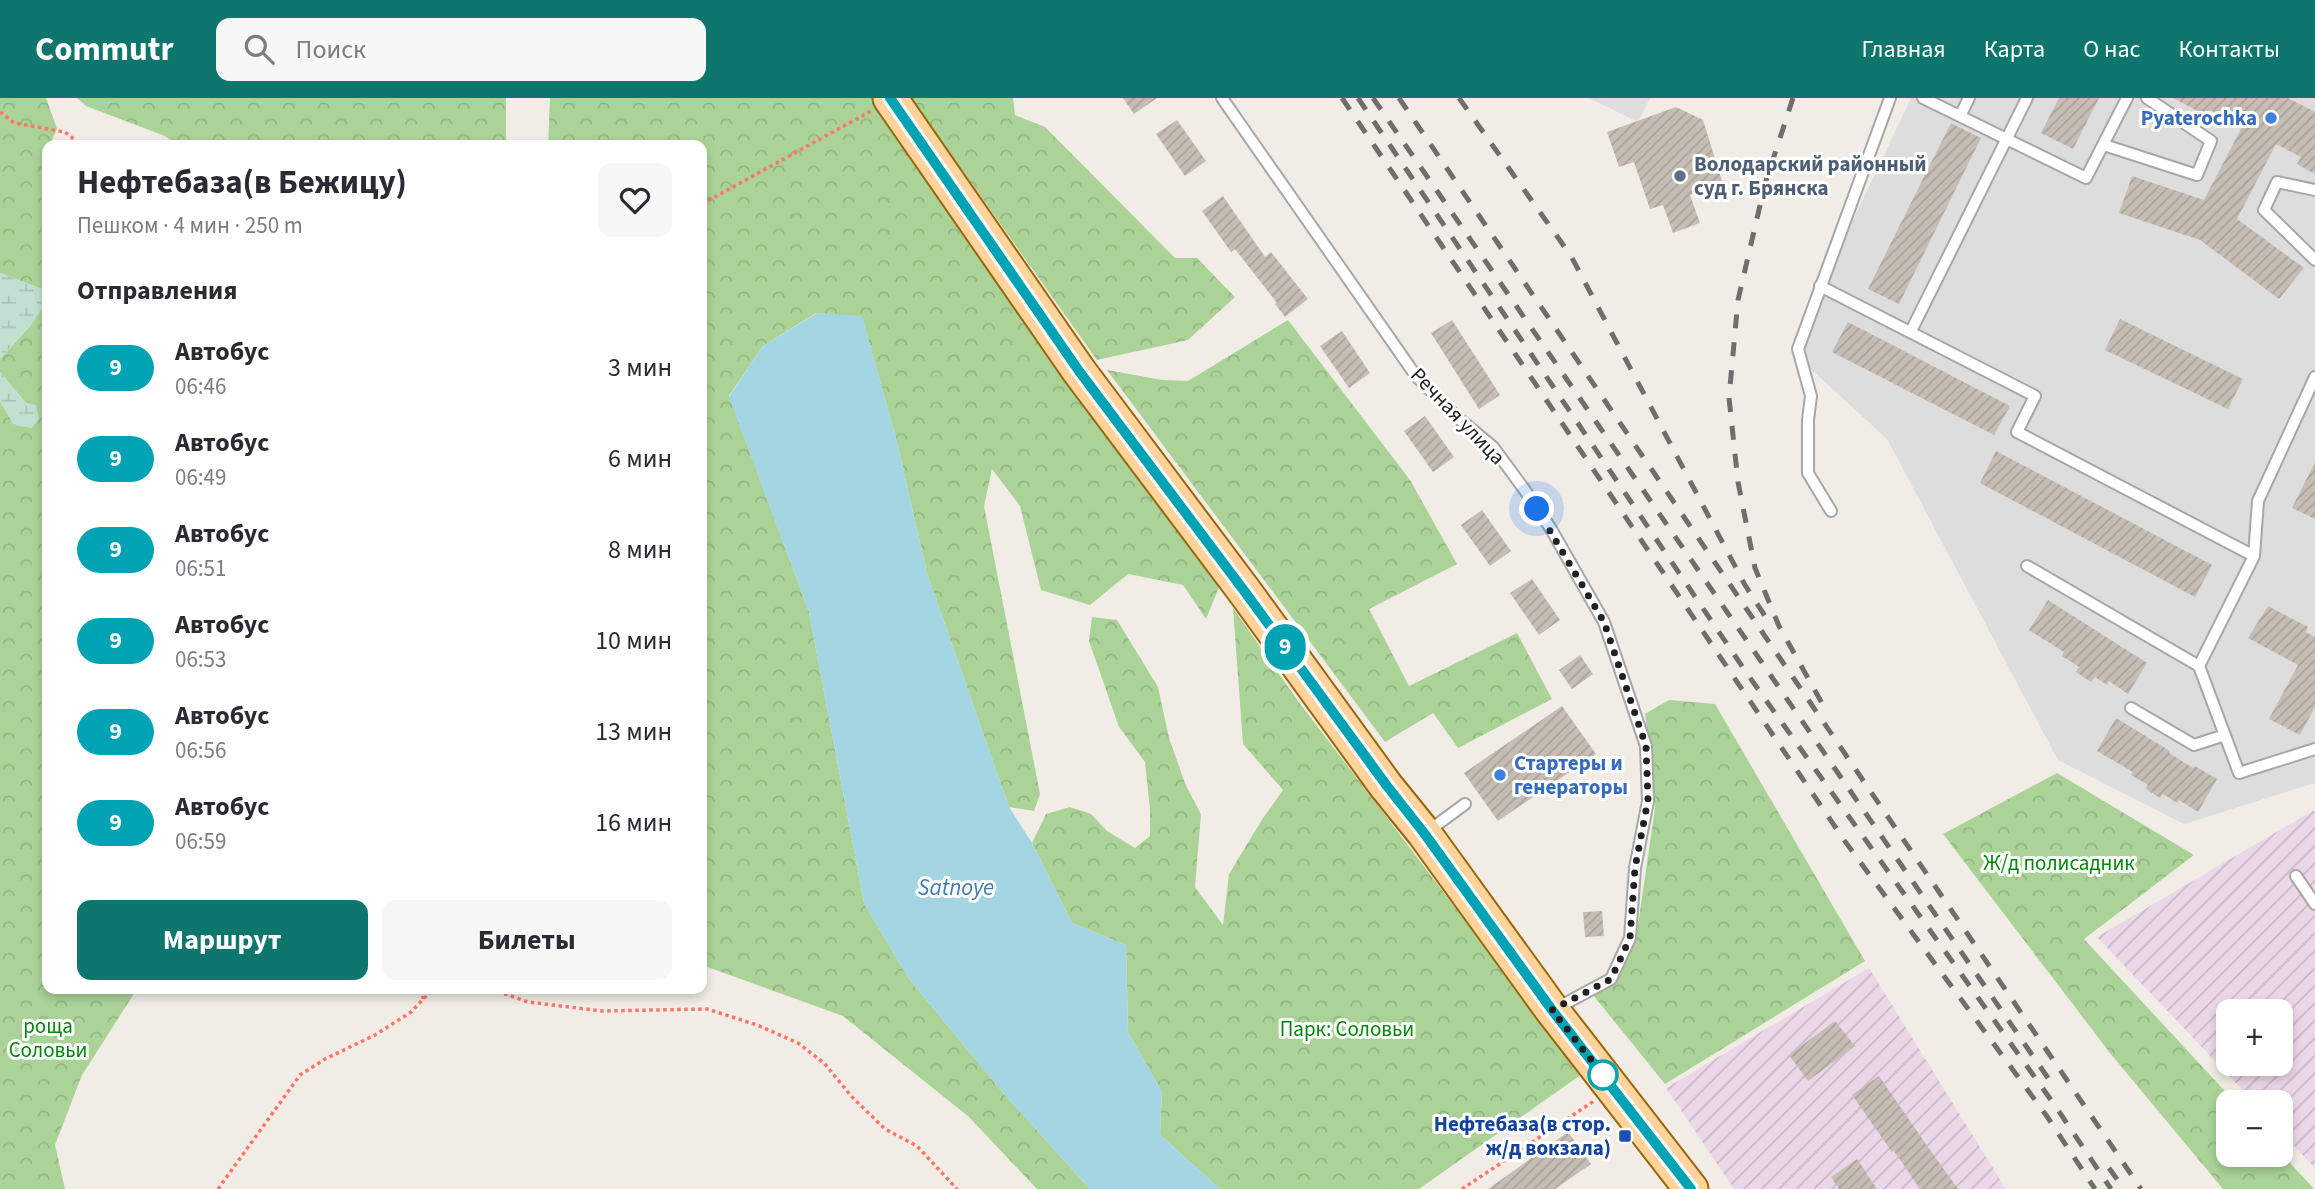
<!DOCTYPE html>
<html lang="ru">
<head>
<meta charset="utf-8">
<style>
  :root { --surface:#fff; --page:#f7f7f7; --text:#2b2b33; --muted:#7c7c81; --accent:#0f766e }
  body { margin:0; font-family:"Source Sans 3",sans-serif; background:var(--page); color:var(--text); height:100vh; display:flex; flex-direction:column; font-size:26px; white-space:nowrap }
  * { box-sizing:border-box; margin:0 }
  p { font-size:23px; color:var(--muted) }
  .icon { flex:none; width:38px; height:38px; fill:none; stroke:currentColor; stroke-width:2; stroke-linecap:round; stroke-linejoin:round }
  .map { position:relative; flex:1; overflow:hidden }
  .details { position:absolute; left:42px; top:42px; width:665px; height:854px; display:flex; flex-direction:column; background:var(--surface); border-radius:14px; box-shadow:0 4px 10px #0003 }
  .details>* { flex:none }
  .badge { padding:0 14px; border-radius:23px; font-size:24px; line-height:46px }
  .controls { position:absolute; left:2216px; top:901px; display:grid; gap:14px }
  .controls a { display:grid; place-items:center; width:77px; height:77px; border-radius:14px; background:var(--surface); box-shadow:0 4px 10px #0003; font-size:35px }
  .you { position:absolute; width:35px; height:35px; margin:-18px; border:5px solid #fff; border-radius:50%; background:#1a73e8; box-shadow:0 0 0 10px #1a73e833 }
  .map>.badge { position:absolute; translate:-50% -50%; box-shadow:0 0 0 4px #fff }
  h2 { padding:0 35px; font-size:26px; line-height:63px }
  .round { display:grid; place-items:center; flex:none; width:74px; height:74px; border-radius:14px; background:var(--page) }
  .head { display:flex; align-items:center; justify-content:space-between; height:119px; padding:0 35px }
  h1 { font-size:33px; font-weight:700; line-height:52px }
  .cta { display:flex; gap:14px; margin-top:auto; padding:14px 35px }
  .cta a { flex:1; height:80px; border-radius:14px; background:var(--accent); color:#fff; font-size:28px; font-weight:700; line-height:80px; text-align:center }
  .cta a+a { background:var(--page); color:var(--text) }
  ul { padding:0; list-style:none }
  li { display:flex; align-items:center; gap:21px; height:91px; padding:0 35px }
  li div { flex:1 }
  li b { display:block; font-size:26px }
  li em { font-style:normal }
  li .badge { min-width:77px; font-weight:700; text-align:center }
  header { display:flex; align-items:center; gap:42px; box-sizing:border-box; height:98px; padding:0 35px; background:var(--accent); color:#fff }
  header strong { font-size:33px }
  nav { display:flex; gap:38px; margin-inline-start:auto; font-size:24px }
  .search { width:490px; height:63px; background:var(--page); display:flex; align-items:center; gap:18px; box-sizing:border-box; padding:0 24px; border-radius:14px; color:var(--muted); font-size:26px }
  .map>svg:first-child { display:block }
  .residential { fill:#dedddd }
  .industrial { fill:url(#industrial-furrows); fill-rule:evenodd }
  .forest { fill:url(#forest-crowns) }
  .wetland { fill:url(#wetland-marsh) }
  .water { fill:#a4d5e2 }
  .building { fill:url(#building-hatch) }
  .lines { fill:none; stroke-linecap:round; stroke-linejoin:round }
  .service-casing { stroke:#a7a7a7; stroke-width:14 }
  .primary-casing { stroke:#9c6500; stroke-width:37 }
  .path { stroke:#ff7669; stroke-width:3.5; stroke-dasharray:3.5 3.5; stroke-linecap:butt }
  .service { stroke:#fff; stroke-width:10 }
  .primary { stroke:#ffd39d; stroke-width:33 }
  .rail { stroke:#6e6e6e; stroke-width:5; stroke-dasharray:14 14; stroke-linecap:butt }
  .line-casing { stroke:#fff; stroke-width:16 }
  .line { stroke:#00a3b4; stroke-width:10 }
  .walk { stroke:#202020; stroke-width:7; stroke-dasharray:0 12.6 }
  .shop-dot { fill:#3f7fe0; stroke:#fff; stroke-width:2.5 }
  .service-dot { fill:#5c6f8a; stroke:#fff; stroke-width:2.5 }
  .stop-dot { fill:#fff; stroke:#00a3b4; stroke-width:3.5 }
  .transit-dot { fill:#1a4fb4; stroke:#fff; stroke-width:2.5 }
  .labels { text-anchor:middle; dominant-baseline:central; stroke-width:6; stroke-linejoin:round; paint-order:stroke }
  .shop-label { font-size:21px; font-weight:bold; fill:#366cbe; stroke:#fff; text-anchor:end }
  .service-label { font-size:21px; font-weight:bold; fill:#4e5e75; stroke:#fff; text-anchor:start }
  .street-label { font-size:21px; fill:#202020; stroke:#fff }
  .park-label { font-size:21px; fill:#04880c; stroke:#fff }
  .transit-label { font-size:21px; font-weight:bold; fill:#164399; stroke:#fff; text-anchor:end }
  .water-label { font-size:23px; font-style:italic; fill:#427ab0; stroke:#fff }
</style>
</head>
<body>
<header>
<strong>Commutr</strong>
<div class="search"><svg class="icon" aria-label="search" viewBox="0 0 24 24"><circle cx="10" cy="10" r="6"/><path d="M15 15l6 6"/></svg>Поиск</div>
<nav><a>Главная</a><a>Карта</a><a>О нас</a><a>Контакты</a></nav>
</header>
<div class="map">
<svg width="2315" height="1091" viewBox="0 0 2315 1091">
  <defs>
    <pattern id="industrial-furrows" width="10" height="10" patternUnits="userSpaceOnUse" patternTransform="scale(1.75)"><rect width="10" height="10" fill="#ebd7e8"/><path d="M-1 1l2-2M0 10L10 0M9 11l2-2" fill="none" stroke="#c9b8c7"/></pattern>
    <pattern id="forest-crowns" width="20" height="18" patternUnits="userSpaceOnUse" patternTransform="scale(1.75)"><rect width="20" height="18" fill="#abd398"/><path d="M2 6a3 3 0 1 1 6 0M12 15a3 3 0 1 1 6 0" fill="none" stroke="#93b583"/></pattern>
    <pattern id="wetland-marsh" width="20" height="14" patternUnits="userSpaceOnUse" patternTransform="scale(1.75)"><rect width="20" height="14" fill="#c2e0d2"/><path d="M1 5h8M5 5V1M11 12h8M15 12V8" fill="none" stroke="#a6c0b4"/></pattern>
    <pattern id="building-hatch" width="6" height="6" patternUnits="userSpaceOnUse" patternTransform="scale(1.75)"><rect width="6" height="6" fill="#c6bdb5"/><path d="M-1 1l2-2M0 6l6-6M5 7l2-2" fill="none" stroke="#aaa29b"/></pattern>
  </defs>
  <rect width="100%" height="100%" fill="#f1ede6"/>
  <path class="residential" d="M1589,0H1650L1638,24Z
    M1911,0H2315V685L2184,726L2058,662L1887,341L1791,253Z"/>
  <path class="industrial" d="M2314,712L2315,715V1070L2280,1033V1004H2254L2097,839ZM2228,914H2280V966H2228Z
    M1869,870L2006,1091H1734L1666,990Z"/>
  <path class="forest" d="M0,0H46L57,31L50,47H47L45,59L47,61V193L0,175Z
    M77,0H506V47H176L165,38L86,8Z
    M550,0H873L1224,477L1206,521L1183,487L1128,476L1090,507L1041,492L1020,408L992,371L984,408L1040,696L1034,713L1009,709L927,475L896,340L862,219L816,215L763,248L729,298L809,514L864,805L909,881L1005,997L1090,1091H1037L969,1019L843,918L702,867V47H548Z
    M911,0H1013L1015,17L1045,29L1175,160H1197L1235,199L1188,242L1097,262Z
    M47,199V891H137L82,977L55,1047L65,1091H0V303L14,327L25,304L0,274V261L30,228Z
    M1288,222L1410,382L1457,466L1369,511L1409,588L1517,535L1552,601L1458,650L1433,615L1385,644L1107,272L1162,282L1188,283Z
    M1233,510L1298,603L1582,976L1419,1091H1220L1160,1037L1162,994L1128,934L1126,847L1072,825L1032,745L1046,716L1070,709L1091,716L1107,733L1135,750L1150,738V712L1145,664L1119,629L1089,543L1092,519L1117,522L1158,589L1169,640L1186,688L1201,716L1195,789L1223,827L1229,776L1263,720L1283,692L1243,646Z
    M1669,602L1715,606L1865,863L1665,986L1593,897L1613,884L1636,841L1655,710L1651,655L1645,616Z
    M2057,675L2194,757L2084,841L2235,1004H2228V1057H2280V1054L2314,1091H2223L2110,955L1943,736Z"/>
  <path class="wetland" d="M0,175L47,193C47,217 14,243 0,261Z
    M0,274L25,304L36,307L39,321L32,330L14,327L0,303Z"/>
  <path class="water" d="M817,215L862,218L896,340L927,475L1009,709L1032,745L1072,825L1126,847L1128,934L1162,994L1160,1037L1220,1091H1090L1005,997L909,881L864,805L809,514L729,299L763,248Z"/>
  <path class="building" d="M1123,0H1157L1134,16Z
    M2059,0H2099L2073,51L2041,35Z
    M2173,0H2288L2315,14V76L2297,66L2301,59L2276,46L2237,121L2304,170L2279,201L2200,142L2119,115L2132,78L2204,102L2242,29L2210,12L2207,18Z
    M1676,9L1703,22L1723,86L1690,97L1700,125L1673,135L1663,107L1650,111L1634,64L1619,69L1607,34Z
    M1177,22L1206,63L1185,78L1156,36Z
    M1951,25L1981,40L1899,206L1868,191Z
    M1223,98L1265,159L1271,154L1308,201L1285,219L1275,206L1277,205L1235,151L1231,154L1202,113Z
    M2120,221L2243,281L2228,311L2105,252Z
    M1452,222L1500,297L1479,311L1431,235Z
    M1848,224L2010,308L1994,337L1832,254Z
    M1342,233L1370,275L1349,290L1320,248Z
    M1425,318L1454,359L1433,374L1404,333Z
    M1996,353L2212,467L2195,499L1980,385Z
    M2315,364V421L2292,410Z
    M1482,412L1511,453L1490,468L1461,427Z
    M1532,481L1560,522L1539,537L1510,495Z
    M2048,502L2147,565L2128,596L2109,583L2107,587L2095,579L2091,584L2076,574L2079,569L2062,558L2064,554L2029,532Z
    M2268,508L2308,529L2306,534L2315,539V609L2300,637L2269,621L2298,567L2248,540Z
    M1580,557L1593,576L1572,591L1559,572Z
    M1562,608L1596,656L1498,723L1464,675Z
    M2116,620L2170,653L2169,655L2193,670L2195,668L2217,681L2198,714L2179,702L2177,705L2163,696L2160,700L2146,691L2148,687L2131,677L2133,674L2097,653Z
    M1602,813L1604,838L1585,839L1583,814Z
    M1835,923L1855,948L1808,983L1789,957Z
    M1879,978L1930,1052L1958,1091H1920L1894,1053L1892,1054L1852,997Z
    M1568,1034L1591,1066L1555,1091H1488Z
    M1857,1061L1877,1091H1839L1831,1079Z"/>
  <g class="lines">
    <g class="service-casing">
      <path id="service" d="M1222,0L1416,278L1457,319L1493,349L1524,391L1551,431L1604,524L1646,648L1648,703L1635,770L1630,840L1611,881L1555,911
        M1923,0L2086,80L2127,0
        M1960,18L1969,0
        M2104,47L2197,77L2211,43L2147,0
        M2315,92L2277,84L2264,112L2315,162
        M1820,188L2035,298L2017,334L2254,458
        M1911,233L2027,0
        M1831,413L1808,375V322L1811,298L1798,251L1890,0
        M2027,468L2199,568L2254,458L2258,403L2315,279
        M2199,568L2239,675L2315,651
        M2131,610L2194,647L2225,637
        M1427,734L1465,706
        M2296,778L2315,806"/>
    </g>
    <g class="primary-casing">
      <path id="primary" d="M890,0L1079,273L1245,494L1386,688L1424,735L1552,912L1691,1091"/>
    </g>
    <path class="path" d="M0,14L14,25L65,34L81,47
      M702,106L871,13
      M423,891V901
      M491,891L528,904L602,913L707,911L757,927L798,945L824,965L852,999L885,1031L917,1048L957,1091
      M218,1091L300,977L325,961L375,937L411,914L431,893L436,891
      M1462,1091L1594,1003"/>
    <use href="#service" class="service"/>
    <use href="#primary" class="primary"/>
    <path class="rail" d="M1342,0L1844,742L2046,1017L2095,1091
      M1358,0L1748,577L2056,1009L2111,1091
      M1373,0L2048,980
      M1399,0L2141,1091
      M1459,0L1571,158L1745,487L1772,529
      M1793,0L1765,86L1738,202L1729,300L1738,384L1755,470L1779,528L1828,616
      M2109,1070L2124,1091"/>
  </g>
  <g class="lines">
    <g class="line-casing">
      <path id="line" d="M890,0L1079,273L1245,494L1387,688L1424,735L1552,912L1691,1091"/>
    </g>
    <use href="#line" class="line"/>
    <path class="walk" d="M1537,411L1604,524L1646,648L1648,702L1635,770L1630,840L1611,881L1552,912L1603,977"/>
  </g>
  <g class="shop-dot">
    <circle cx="2271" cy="20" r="7"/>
    <circle cx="1500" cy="677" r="7"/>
  </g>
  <circle class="service-dot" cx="1680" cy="78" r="7"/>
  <circle class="stop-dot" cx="1603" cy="977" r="14"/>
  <rect class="transit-dot" x="1618" y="1031" width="14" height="14" rx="3.5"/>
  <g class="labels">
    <g class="shop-label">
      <text x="2257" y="20">Pyaterochka</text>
      <text x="1514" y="665" text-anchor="start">Стартеры и<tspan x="1514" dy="24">генераторы</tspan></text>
    </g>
    <g class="service-label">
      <text x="1694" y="66">Володарский районный<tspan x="1694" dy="24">суд г. Брянска</tspan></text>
    </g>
    <g class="street-label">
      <text transform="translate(1458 318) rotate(46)">Речная улица</text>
    </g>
    <g class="park-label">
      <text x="2059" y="765">Ж/д полисадник</text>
      <text x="48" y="928">роща<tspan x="48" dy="24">Соловьи</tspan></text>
      <text x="1347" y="931">Парк: Соловьи</text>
    </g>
    <g class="transit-label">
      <text x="1611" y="1026">Нефтебаза(в стор.<tspan x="1611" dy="24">ж/д вокзала)</tspan></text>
    </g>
    <g class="water-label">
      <text x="956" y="789">Satnoye</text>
    </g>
  </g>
</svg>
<div class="controls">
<a>+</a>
<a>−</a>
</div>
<div class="you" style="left:1537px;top:411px"></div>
<b class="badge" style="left:1285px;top:549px;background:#00a3b4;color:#fff">9</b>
<section class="details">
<div class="head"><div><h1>Нефтебаза(в Бежицу)</h1><p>Пешком · 4 мин · 250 m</p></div><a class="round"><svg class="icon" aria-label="heart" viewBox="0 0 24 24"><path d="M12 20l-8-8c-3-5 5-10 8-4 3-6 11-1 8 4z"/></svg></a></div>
<h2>Отправления</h2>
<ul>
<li><span class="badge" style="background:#00a3b4;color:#fff">9</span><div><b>Автобус</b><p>06:46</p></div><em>3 мин</em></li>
<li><span class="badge" style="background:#00a3b4;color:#fff">9</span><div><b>Автобус</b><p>06:49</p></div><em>6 мин</em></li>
<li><span class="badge" style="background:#00a3b4;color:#fff">9</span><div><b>Автобус</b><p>06:51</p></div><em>8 мин</em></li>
<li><span class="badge" style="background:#00a3b4;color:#fff">9</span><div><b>Автобус</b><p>06:53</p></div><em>10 мин</em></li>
<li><span class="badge" style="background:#00a3b4;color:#fff">9</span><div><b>Автобус</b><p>06:56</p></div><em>13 мин</em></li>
<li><span class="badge" style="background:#00a3b4;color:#fff">9</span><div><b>Автобус</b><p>06:59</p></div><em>16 мин</em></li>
</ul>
<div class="cta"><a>Маршрут</a><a>Билеты</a></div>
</section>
</div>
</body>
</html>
